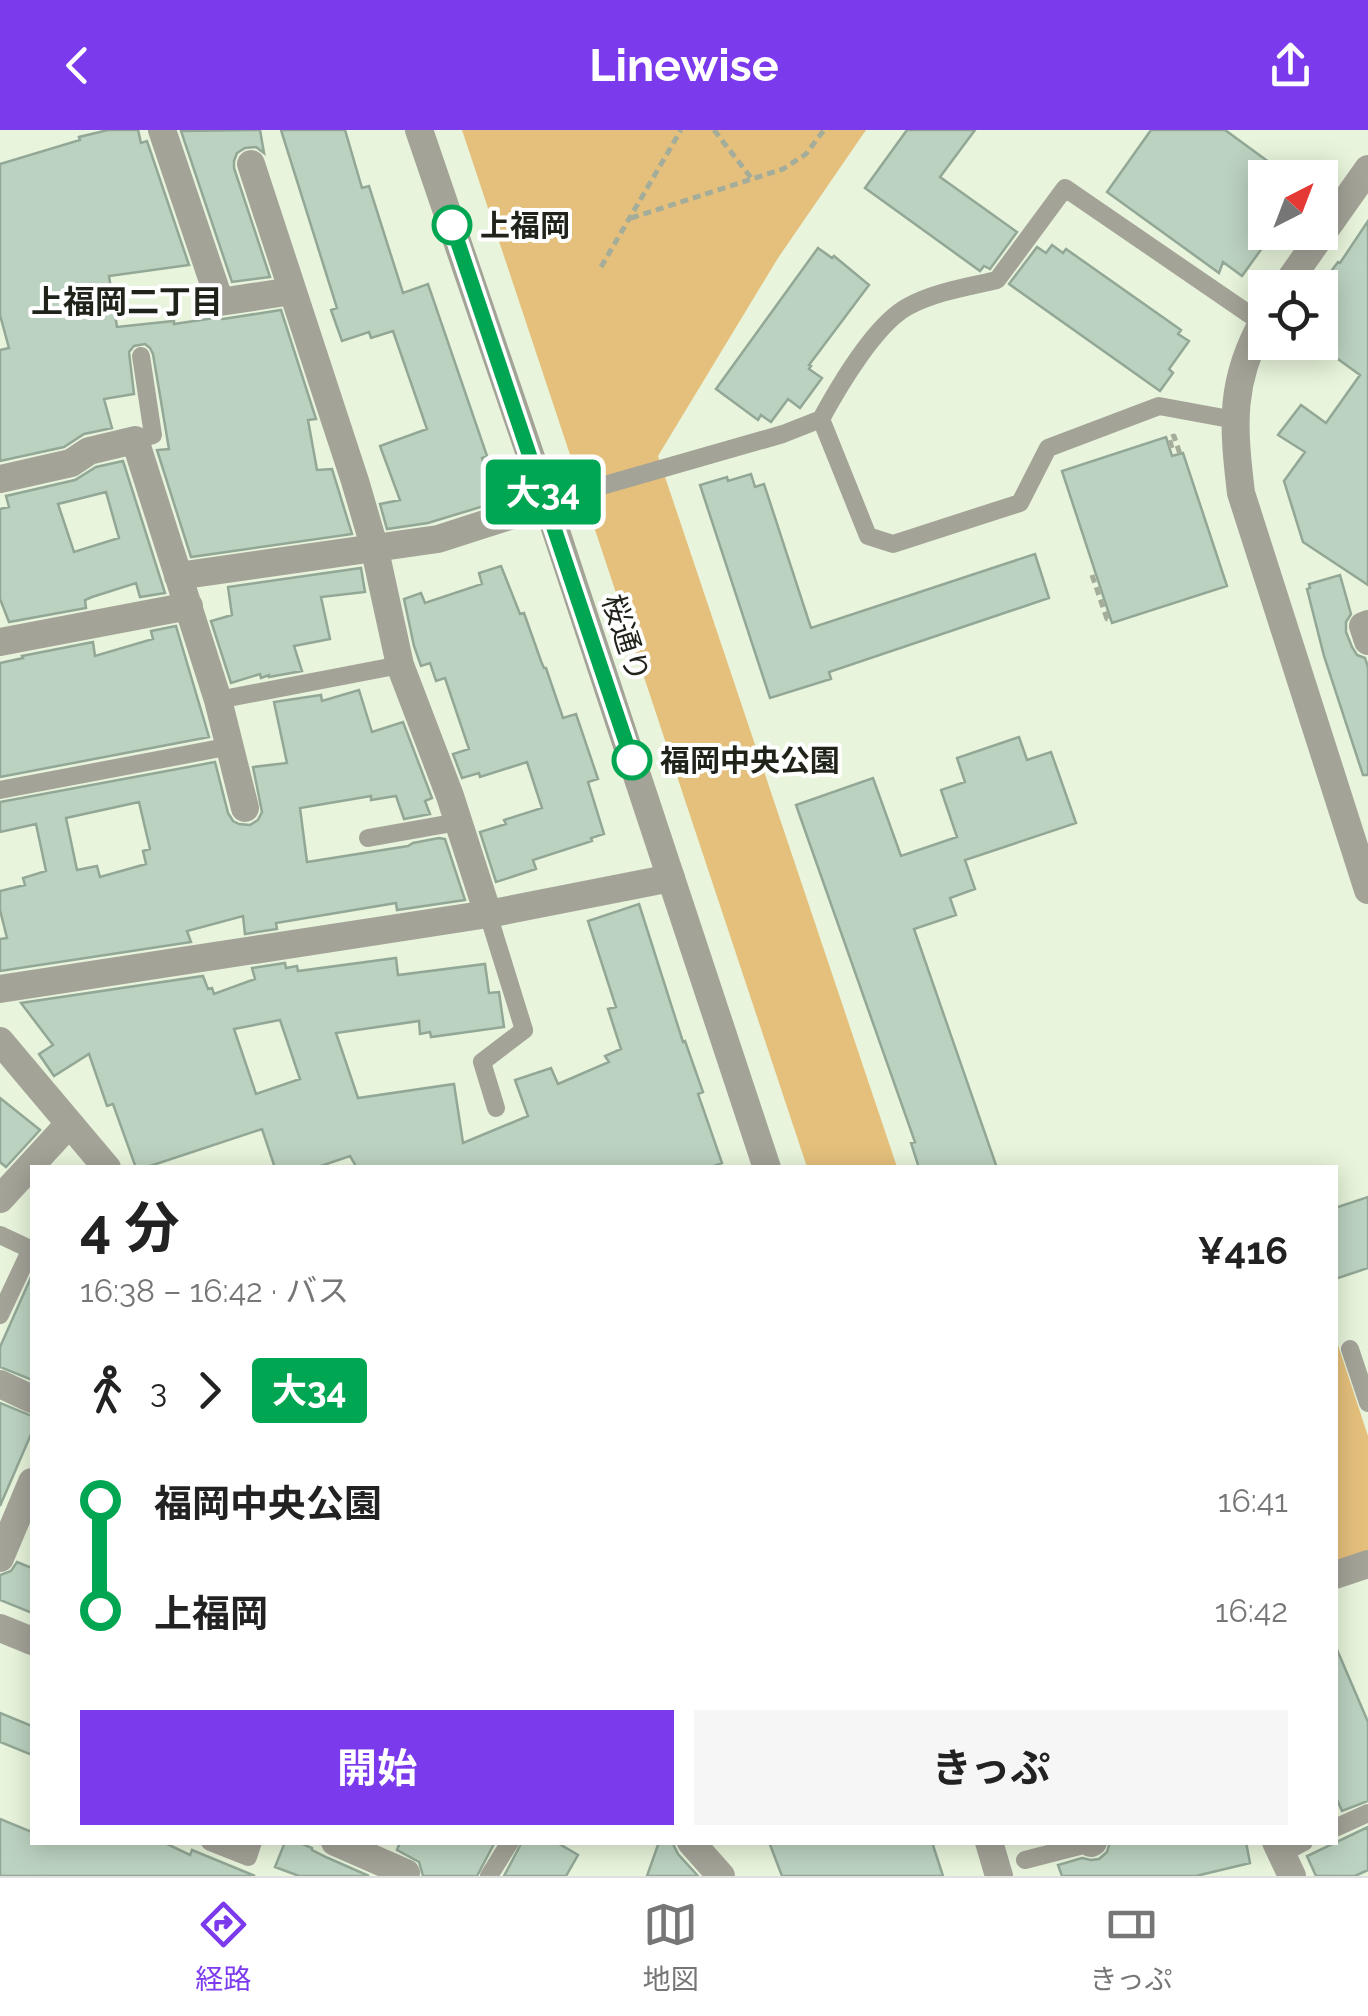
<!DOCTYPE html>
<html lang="ja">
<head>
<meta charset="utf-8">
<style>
  :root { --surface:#fff; --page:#f6f6f6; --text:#222; --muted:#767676; --line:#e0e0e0; --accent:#7c3aed }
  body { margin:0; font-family:Raleway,"Noto Sans JP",sans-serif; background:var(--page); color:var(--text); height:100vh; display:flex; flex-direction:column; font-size:38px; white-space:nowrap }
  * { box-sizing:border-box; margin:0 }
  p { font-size:32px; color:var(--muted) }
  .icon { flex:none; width:55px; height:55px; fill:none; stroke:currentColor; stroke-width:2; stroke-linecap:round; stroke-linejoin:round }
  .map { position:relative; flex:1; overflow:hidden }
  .details { position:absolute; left:30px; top:1035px; width:1308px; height:680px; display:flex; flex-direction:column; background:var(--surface); border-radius:0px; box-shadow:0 5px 25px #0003 }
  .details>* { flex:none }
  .badge { padding:0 20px; border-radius:8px; font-size:35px; line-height:65px }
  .needle { width:65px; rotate:42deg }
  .buttons { position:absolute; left:1248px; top:30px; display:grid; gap:20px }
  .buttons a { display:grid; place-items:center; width:90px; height:90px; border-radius:0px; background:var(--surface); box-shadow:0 5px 25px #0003; font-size:50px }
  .map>.badge { position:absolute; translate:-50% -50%; box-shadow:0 0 0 5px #fff }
  .legs { display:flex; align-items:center; gap:15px; height:110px; padding:0 50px; font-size:32px }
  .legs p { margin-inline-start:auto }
  .summary { display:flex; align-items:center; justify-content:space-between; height:170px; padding:0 50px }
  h1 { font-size:55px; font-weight:700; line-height:75px }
  .primary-button { display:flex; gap:20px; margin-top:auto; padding:20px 50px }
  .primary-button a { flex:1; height:115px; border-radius:0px; background:var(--accent); color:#fff; font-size:40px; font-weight:700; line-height:115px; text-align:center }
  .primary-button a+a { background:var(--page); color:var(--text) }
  ul { padding:0 50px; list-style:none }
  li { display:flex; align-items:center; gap:35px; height:110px; font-size:38px }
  li i { display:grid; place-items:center; width:15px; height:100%; margin:0 12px; background:currentColor }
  li i::after { content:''; width:25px; height:25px; margin:-12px; border:8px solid; border-radius:50%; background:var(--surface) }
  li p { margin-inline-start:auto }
  li:first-child i { background:linear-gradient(#0000 50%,currentColor 0) }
  li:last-child i { background:linear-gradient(currentColor 50%,#0000 0) }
  header { display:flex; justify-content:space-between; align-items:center; height:130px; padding:0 50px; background:var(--accent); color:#fff; font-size:45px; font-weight:700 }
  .dock { display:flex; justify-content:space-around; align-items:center; height:140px; border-top:2px solid var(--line); background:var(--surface); font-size:28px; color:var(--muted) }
  .dock a { display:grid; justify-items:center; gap:5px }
  .dock .active { color:var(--accent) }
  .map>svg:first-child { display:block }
  .green { fill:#e5c07c }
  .building { fill:#bcd2c0; stroke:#92a796; stroke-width:2.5; fill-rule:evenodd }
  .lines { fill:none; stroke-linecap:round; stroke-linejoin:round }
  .path { stroke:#a3ad99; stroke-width:5; stroke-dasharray:8 5; stroke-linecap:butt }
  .service { stroke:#a4a398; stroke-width:18 }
  .minor { stroke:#a4a398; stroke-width:28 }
  .tertiary { stroke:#a4a398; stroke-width:28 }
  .line-1-casing { stroke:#fff; stroke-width:22 }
  .line-1 { stroke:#00a651; stroke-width:15 }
  .stop-1-dot { fill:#fff; stroke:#00a651; stroke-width:5 }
  .labels { text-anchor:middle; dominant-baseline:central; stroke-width:8; stroke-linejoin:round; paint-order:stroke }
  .stop-label { font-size:30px; font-weight:bold; fill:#1f231a; stroke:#fff; text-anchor:start }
  .street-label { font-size:30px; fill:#1f231a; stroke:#fff }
  .neighbourhood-label { font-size:32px; font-weight:bold; fill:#1f231a; stroke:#fff }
</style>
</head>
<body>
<header><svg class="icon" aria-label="back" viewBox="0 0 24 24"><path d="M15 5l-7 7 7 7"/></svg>Linewise<svg class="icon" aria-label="share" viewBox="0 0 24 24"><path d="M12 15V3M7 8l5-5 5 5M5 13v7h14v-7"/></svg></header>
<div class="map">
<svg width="1368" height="1746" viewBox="0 0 1368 1746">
  <rect width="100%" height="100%" fill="#e8f4db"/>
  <path class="green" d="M462,0H866L778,128L658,326L897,1037H807Z
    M1335,1206L1368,1306V1420L1335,1431Z"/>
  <path class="building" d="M108,0H138L141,13L147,11L189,135L109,146L117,197L174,191V194L214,188L223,189L281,180L316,289L308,290L317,340L332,339L352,404L191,427L157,320L169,319L153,224L150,218L145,214L134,216L129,222L134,264L104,269L112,298L84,304L64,317L0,331V220L9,218L0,185V34L80,10L79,7Z
    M260,0L264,23L256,17L245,18L237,23L234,31V38L270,147L232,152L181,1Z
    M281,0H345L362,58L369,56L403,163L428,154L487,326L482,328L497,372L428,393L387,399L380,374L400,370L380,316L427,299L393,201L371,208L369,202L342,211L331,180L337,178Z
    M907,0H975L940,47L1017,102L990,139L984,136L980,141L865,58Z
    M1151,0H1225L1291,48H1265V114L1242,146L1223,132L1219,143L1107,62Z
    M1368,91V455L1303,412L1284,351L1305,322L1278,305L1301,275L1326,293L1360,245L1320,216V156L1338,132L1340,133Z
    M1052,115L1063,123L1066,119L1181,200L1178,204L1189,211L1169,239L1173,243L1160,261L1009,154L1037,117L1046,123Z
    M818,118L832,128L834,126L869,155L809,235L811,236L809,239L822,248L800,278L788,269L771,292L761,285L758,290L716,259Z
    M1166,307L1172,326L1183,323L1227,456L1112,493L1062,341Z
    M123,331L165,463L140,467L136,453L92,467L85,470L86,478L9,492L0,469V379L9,377L6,366L75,350L96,337ZM106,362L119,408L74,422L58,374Z
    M751,344L755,357L764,354L811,498L1035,424L1049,468L829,542L831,549L770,568L700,355L727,347L728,351Z
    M501,436L520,484L524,483L541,531L544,538H546L563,588L576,584L598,649L588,652L604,704L591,708L592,711L533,730L536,739L496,752L480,702L506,694L504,690L542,678L527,632L480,647L479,643L462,648L453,624L469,619L445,548L436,551L430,533L421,536L414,516L404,469L421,463L425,473L482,454L479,443Z
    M361,438L365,462L321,467L330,509L294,516L302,541L269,547V545L261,548L260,544L231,553L211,491L232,485L228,457Z
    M1340,445L1351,484L1346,492V502L1352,517L1357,525L1365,528L1368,537V645H1363L1324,526L1307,459L1310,458L1309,454Z
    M176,496L209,607L0,647V533L23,528L22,526L93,512L95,526L153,509L151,501Z
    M359,560L372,602L403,592L432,668L425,671L430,684L404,689L396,666L371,670V666L300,678L307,732L408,716L413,713L439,708L445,709L465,770L397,780L396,773L276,793L277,799L245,804L243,786L187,801L191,812L0,841V809L7,808L0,780V761L25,755L23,748L46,741L36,694L0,702V672L215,632L228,683L233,691L239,694L250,695L258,690L262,682L253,637L287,633L274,572L321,565L322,571ZM139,672L150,719L143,721L146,734L100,747L97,736L77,740L66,688Z
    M1019,607L1027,630L1051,622L1076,693L965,730L975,759L950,768L956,785L914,799L997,1038H919L911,1013L915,1012L796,675L873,648L901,726L957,707L941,660L965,652L957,628Z
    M639,774L683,912L685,911L703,962L698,964L722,1033L709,1038H357L350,1026L315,1038H275L262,999L144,1038H136L113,974L107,976L89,924L54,946L39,924L53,915L21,873L203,846L208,859L212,858L214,864L255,849L252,838L285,833L286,838L297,836L298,841L396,828L398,845L485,834L489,863L499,862L504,897L431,907L430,902L420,904L419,891L336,903L358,968L454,954L463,1013L528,986L515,950L551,938L558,954L609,932L605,926L621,919L608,879L616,877L588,791ZM280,890L300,949L256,964L234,899Z
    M0,968L40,1000L6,1037L0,1032Z
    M1368,1067V1138L1335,1149V1078Z
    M32,1145V1250L0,1237V1217Z
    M0,1273L32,1286V1302L0,1376Z
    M17,1432L32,1438V1483L0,1470V1445L11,1441Z
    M1335,1515L1368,1592V1671L1342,1681L1335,1665Z
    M0,1583L32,1596V1625L0,1612Z
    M0,1689L32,1702V1712H163L190,1725L192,1720L255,1746H0Z
    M1368,1697V1740L1355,1746H1316L1307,1726Z
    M285,1712H298L312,1718V1720L328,1728L369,1746H299L275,1737Z
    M400,1712H495L477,1746H423L419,1732L397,1720Z
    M522,1712H556L578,1725L566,1746H504Z
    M659,1712H672L678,1724L698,1746H647Z
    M769,1712H932L943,1746H782Z
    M1110,1712H1246L1250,1733L1196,1746H1062L1058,1735L1082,1728L1091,1730L1099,1729L1107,1722Z"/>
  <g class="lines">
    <path class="path" d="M714,0L752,49
      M631,88L783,39L806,24L824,0
      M601,137L681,0
      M1172,318L1169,308L1174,306L1180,324
      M1092,445L1107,489H1110"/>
    <path class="service" d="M821,289L868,406L893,414L1020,373L1048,318L1159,276L1235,290
      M135,310L153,305L141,226
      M547,374L570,365L783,304L821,289C839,256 875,195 907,177C934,162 967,157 997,150L1065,58L1262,193
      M218,570L400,535
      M0,660L231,616
      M368,708L458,692
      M488,784L524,900L482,932L496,978
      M0,1105L32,1120
      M0,1185L31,1119
      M1350,1219L1368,1273
      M1335,1698L1368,1683
      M210,1712L248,1727L253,1712
      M1281,1724L1304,1712
      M1025,1730L1091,1713
      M489,1746L510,1712"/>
    <path class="minor" d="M162,0L220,172L292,161
      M251,34L355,351L374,416L400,535L450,666L488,784
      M1284,158L1368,39
      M1265,188C1229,251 1233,295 1241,363L1368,760
      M0,349L71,333L89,321L135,310L218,570L245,678
      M178,446L438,409L547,374
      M1368,494L1363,496L1368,511
      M0,512L189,476
      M0,859L488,784L671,748
      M0,1069L69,994
      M0,1254L32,1269
      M0,1428L32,1352
      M1335,1445L1368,1434
      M0,1498L32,1511
      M335,1712L406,1743
      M1276,1712L1292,1746
      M1091,1713L1093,1712"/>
    <path class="tertiary" d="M419,0L547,374L767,1038
      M0,911L107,1038
      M691,1712L721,1746
      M989,1712L999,1746"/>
  </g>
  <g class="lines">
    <g class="line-1-casing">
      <path id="line-1" d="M452,95L632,630"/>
    </g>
    <use href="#line-1" class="line-1"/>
  </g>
  <g class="stop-1-dot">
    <circle cx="452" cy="95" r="18"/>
    <circle cx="632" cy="630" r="18"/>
  </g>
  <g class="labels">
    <g class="stop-label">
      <text x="480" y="95">上福岡</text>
      <text x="660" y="630">福岡中央公園</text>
    </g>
    <g class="street-label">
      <text transform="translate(626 508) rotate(72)">桜通り</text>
    </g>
    <g class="neighbourhood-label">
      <text x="127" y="171">上福岡二丁目</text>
    </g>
  </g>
</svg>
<div class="buttons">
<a><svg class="needle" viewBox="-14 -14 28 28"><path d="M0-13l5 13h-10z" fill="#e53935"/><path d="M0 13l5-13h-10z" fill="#767676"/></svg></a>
<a><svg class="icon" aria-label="locate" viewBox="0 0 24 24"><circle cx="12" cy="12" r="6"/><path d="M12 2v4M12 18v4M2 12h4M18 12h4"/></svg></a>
</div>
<b class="badge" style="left:543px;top:362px;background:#00a651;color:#fff">大34</b>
<section class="details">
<div class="summary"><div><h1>4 分</h1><p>16:38 – 16:42 · バス</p></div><b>¥416</b></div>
<div class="legs"><svg class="icon" aria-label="walk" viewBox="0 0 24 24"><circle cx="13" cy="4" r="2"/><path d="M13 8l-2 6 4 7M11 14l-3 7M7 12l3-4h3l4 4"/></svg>3<svg class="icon" aria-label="forward" viewBox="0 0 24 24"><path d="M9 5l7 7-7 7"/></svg><b class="badge" style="background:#00a651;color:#fff">大34</b></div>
<ul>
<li><i style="color:#00a651"></i><b>福岡中央公園</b><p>16:41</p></li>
<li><i style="color:#00a651"></i><b>上福岡</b><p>16:42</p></li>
</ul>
<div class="primary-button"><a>開始</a><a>きっぷ</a></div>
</section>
</div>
<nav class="dock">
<a class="active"><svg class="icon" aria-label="directions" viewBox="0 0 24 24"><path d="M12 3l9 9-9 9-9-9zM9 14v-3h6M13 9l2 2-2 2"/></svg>経路</a>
<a><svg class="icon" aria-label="map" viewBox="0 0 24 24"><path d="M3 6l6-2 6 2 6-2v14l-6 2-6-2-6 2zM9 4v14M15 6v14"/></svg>地図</a>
<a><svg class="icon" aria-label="tickets" viewBox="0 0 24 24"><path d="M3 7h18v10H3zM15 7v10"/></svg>きっぷ</a>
</nav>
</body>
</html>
